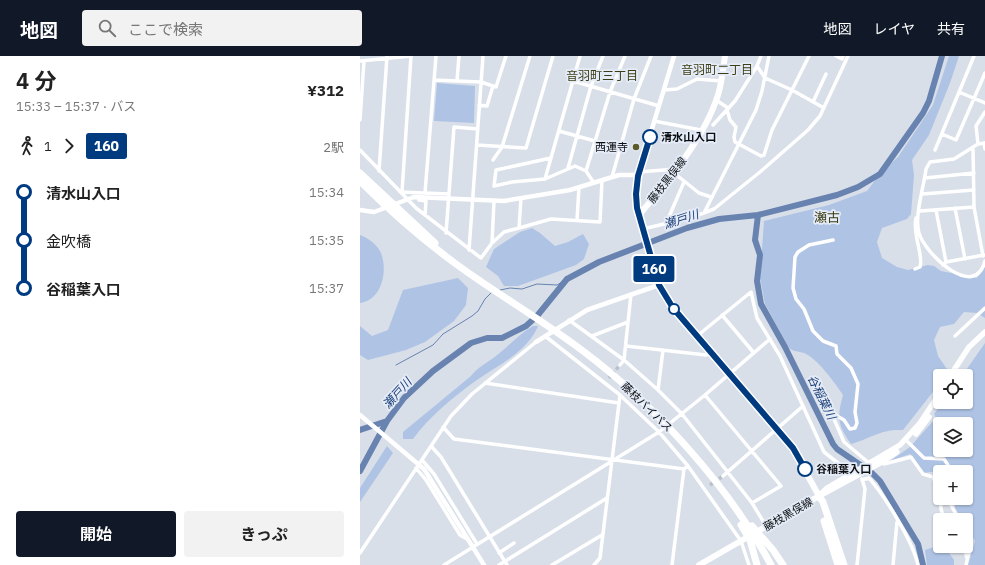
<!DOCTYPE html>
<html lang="ja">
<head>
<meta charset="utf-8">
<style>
  :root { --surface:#fff; --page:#f2f2f2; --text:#222; --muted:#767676; --accent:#111827 }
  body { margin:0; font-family:"IBM Plex Sans","Noto Sans JP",sans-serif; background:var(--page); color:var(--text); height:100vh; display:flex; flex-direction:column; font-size:15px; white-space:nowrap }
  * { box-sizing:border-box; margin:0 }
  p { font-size:13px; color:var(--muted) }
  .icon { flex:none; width:22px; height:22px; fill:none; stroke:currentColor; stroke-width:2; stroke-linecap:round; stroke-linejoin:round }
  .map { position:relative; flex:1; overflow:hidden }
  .details { display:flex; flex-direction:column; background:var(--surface); width:360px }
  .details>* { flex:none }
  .badge { padding:0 8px; border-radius:3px; font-size:14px; line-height:26px }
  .fabs { position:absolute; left:573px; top:313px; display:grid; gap:8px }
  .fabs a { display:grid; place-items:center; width:40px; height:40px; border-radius:4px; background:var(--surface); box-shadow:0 1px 3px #0004; font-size:20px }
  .map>.badge { position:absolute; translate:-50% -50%; box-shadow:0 0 0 2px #fff }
  .legs { display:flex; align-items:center; gap:6px; height:44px; padding:0 16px; font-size:13px }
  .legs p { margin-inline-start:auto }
  .summary { display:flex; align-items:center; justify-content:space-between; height:68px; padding:0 16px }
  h1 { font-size:22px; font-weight:700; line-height:30px }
  .primary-button { display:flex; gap:8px; margin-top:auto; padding:8px 16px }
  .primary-button a { flex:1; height:46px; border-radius:4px; background:var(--accent); color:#fff; font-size:16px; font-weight:700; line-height:46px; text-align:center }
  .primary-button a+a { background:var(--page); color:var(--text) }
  ul { padding:0 16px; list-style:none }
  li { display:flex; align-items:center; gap:14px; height:48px; font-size:15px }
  li i { display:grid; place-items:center; width:6px; height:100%; margin:0 5px; background:currentColor }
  li i::after { content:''; width:10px; height:10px; margin:-5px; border:3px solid; border-radius:50%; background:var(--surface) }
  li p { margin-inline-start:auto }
  li:first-child i { background:linear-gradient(#0000 50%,currentColor 0) }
  li:last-child i { background:linear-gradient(currentColor 50%,#0000 0) }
  header { display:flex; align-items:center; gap:24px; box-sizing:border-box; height:56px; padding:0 20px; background:var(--accent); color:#fff }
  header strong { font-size:19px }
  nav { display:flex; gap:22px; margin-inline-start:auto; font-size:14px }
  .search { width:280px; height:36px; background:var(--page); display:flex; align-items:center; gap:10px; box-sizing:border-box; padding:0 14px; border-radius:4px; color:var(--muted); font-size:15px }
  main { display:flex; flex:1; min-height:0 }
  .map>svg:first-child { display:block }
  .green { fill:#afc3e5 }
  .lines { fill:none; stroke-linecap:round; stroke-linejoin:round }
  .stream { stroke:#6883b0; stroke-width:1 }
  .river { stroke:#6883b0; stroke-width:6 }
  .minor-tunnel { stroke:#b9c0c9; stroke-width:3.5; stroke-dasharray:3.5 2; stroke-linecap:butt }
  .minor { stroke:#fff; stroke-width:3.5 }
  .tertiary { stroke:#fff; stroke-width:4.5 }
  .secondary { stroke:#fff; stroke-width:5.5 }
  .primary { stroke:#fff; stroke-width:6 }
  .motorway { stroke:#fff; stroke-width:7 }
  .line-1-casing { stroke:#fff; stroke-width:9 }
  .line-1 { stroke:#003b80; stroke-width:6 }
  .stop-1-dot { fill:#fff; stroke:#003b80; stroke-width:2 }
  .poi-dot { fill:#5a5b28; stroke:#e5ecf7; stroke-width:1.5 }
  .labels { text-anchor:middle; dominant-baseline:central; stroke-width:3.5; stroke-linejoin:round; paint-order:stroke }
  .stop-label { font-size:11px; font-weight:bold; fill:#0c0f12; stroke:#e5ecf7; text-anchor:start }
  .poi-label { font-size:11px; fill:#0c0f12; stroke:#e5ecf7; text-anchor:end }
  .street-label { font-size:11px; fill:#0c0f12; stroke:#e5ecf7 }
  .neighbourhood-label { font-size:12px; fill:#3c3d14; stroke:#e5ecf7 }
  .water-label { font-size:12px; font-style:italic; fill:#1b3e77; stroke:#e5ecf7 }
  .quarter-label { font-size:13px; fill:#3c3d14; stroke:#e5ecf7 }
</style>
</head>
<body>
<header>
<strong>地図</strong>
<div class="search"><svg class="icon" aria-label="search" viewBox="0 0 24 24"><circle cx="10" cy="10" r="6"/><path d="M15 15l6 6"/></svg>ここで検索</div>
<nav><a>地図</a><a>レイヤ</a><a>共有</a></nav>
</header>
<main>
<section class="details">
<div class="summary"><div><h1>4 分</h1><p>15:33 – 15:37 · バス</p></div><b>¥312</b></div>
<div class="legs"><svg class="icon" aria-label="walk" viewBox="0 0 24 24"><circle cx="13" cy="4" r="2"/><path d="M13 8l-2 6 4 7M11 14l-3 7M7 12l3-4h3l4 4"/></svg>1<svg class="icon" aria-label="forward" viewBox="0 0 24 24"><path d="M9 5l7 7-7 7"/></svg><b class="badge" style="background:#003b80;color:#fff">160</b><p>2駅</p></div>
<ul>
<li><i style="color:#003b80"></i><b>清水山入口</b><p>15:34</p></li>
<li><i style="color:#003b80"></i><span>金吹橋</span><p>15:35</p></li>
<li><i style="color:#003b80"></i><b>谷稲葉入口</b><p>15:37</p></li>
</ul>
<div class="primary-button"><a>開始</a><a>きっぷ</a></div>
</section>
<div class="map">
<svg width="625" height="509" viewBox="0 0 625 509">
  <rect width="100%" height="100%" fill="#d8dfe9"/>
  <path class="green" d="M589,0H599L590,27L569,79L552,104L554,119L551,158L547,163L522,172L517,186L522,202L537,211L548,214L568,209L574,210L581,215L617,222L625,208V262L617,257L604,256L594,268L580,271L574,284L578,300L589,316L586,320H580V327L543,374C520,373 512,382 491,388C477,368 477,362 483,339C475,327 457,302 444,297C438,295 434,296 429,292L405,248L400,222L404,165L469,149L507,135L520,118L538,101L573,49Z
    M77,27L115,30L114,67L74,65Z
    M172,172L180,177L195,190L208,186L223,178L229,188L224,203L216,209L158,230H144L138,220L126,211L134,193L160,176Z
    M0,179C8,182 17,188 21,197C28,215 22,244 0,247Z
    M98,222L108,232L106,249L94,265L65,286L46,294L8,304L0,299V270L12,280L28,274L43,234Z
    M173,270H178C167,297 136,310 114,326C92,342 68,362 53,383H43V376L111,320C118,311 127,307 136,300C149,290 159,278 173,270Z
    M625,287V509H608L615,485L606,470V464H602L595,452L596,442H606V416H588L585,414L564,417L550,398L530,405L550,391L574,364L580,376V394H606V368H580V371L574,358L583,346H606V320H602Z
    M27,390L33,397L0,446V432Z
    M580,489L584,490L594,504V509H567L565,494Z"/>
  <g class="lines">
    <path class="stream" d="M140,234L150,232L162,233L177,228L197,229L207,223
      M36,309L73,289L83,278L112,260L118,255L125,243L131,237"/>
    <path class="river" d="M398,159L395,184L400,199L397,225L401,248L425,291L473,388L477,393L512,417L520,425L558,488L563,509
      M0,374L27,365
      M0,415L27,365L44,342L73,315L111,287L127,282H142L166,270L177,260L207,223L239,206L327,172L359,163L398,159L477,139L498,131L520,118L563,57L569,45L582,0"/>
    <path class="minor-tunnel" d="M249,322L260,309
      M350,429L363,420"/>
    <path class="minor" d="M476,0L482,3L483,0
      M0,5L51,0
      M397,10L405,22L432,34L464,52
      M74,24L121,26L136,31L146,0
      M97,25L99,0
      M213,25L299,50
      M304,34L317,33L337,23L361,25
      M599,36L625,47
      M356,44L368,52
      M453,46L466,18
      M119,49L127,50L133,30
      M367,54L370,64L376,71L374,81L375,86L401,100L404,99L412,74L449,0
      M0,64L4,5
      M294,65L341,74
      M353,69L375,45L397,10L401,0
      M199,75L260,92
      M582,78L596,84L625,17
      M624,87L625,93
      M625,87L618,88L594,103L570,106L566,113C564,131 554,160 559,177C565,198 615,245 625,205
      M618,88L616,70L625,56
      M117,89L166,92L193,0
      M613,91L614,151L623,200
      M0,94L56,152L121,202L132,187L144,176L159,172L191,163L240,166L242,124
      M575,94L614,0
      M191,102L136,114L134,130L152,126L185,123L215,110L226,115L234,127
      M133,104L142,91L170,0
      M208,112L231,30L243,0
      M19,115L27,0
      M226,115L250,36L265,0
      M279,116L316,113
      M314,117L339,137L351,141
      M252,121L274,43L291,0
      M565,122L614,117
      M185,123L220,0
      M40,136L89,138
      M42,136L51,0
      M65,137L76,0
      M562,138L614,134
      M59,144L66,145L65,159
      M595,152L605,203
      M576,154L586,206L583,209
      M560,155L614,151
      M344,157L396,54L402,35L409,0
      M217,164L219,131
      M309,167L308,163L324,126
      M159,172L161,142
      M283,173L333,161L354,153L400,116L448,74L460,60L488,0
      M86,177L94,71L118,73
      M132,187L134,145
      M109,194L123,0
      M586,206L624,199
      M555,213L560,211C564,199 552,179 556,162
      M362,259L394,297
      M209,264L264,304L298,334L322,358L392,447L406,470
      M185,280L260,339L299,376L328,410
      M232,280L268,266
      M337,280L391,236L397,262L420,300L464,396L492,418
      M595,280L625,252
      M266,290L346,299L350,296
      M260,309L264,304L271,238
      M125,327L259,347
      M298,334L303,294
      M345,339L421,430L392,447
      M470,354L484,386L509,407
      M472,357L484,364L490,373L495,372L497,367L495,356L498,328L491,312L477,298L476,290L463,285L453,275L444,253L436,243L433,232L435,201L438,196L449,189L473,184
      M83,371L94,383L324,413L328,410L381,485L389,509
      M548,386L564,402L584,403L588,409L589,416
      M71,390L81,401L147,509
      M62,404L74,418L117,488
      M522,406L524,408L551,401L563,418L573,421C575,426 578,432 579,437C582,447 578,457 588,464
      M56,412L66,424L100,479L107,483
      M363,420L443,350
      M502,424L509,422C525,440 553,486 558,509
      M592,442L591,449L599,464
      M606,476L611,487L606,509
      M606,486V499L607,502
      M0,497L91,360L112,338L176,286
      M139,497L154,487
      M84,509L299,376L345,339L410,283
      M139,509L247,442
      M192,509L242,479
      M234,509L240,502L260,339
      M312,509L324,413
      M497,509L505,433L502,423
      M533,509L537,466"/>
    <path class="tertiary" d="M0,154L14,156L54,141L144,145L210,134L259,119H278
      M279,159L276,138L278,119L314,0
      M176,286L227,254L299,229
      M0,359L64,413L124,509"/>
    <path class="secondary" d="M590,320L609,291L625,276
      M556,378L569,361
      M461,439L522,406L537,396
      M459,440L467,432L540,389L560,367L580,337"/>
    <path class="primary" d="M339,509L459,440L433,393L313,252L299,229L279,159C308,125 344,83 358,39C362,26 363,13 365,0"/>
    <path class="motorway" d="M0,117L75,187
      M0,125C30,155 62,183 96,208C137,238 182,264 223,295C295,349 368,429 411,509
      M459,440L463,446L484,509
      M464,465L478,509
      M381,469L390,484L397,509
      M392,470L413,494L423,509"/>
  </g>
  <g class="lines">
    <g class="line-1-casing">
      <path id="line-1" d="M290,81L278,120L276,138L277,152L299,229L313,252L433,392L445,413"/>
    </g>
    <use href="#line-1" class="line-1"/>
  </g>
  <g class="stop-1-dot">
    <circle cx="290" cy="81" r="7"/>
    <circle cx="314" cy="253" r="5"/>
    <circle cx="445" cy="413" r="7"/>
  </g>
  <circle class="poi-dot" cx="276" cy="91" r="4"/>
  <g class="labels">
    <g class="stop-label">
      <text x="301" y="81">清水山入口</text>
      <text x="456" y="413">谷稲葉入口</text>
    </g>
    <g class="poi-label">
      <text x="268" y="91">西運寺</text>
    </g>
    <g class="street-label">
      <text transform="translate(307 124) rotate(-52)">藤枝黒俣線</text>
      <text transform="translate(287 351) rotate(44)">藤枝バイパス</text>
      <text transform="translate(428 458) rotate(-30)">藤枝黒俣線</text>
    </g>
    <g class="neighbourhood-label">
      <text x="357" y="13">音羽町二丁目</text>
      <text x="242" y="19">音羽町三丁目</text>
    </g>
    <g class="water-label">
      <text transform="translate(321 163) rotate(-18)">瀬戸川</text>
      <text transform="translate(37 337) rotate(-48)">瀬戸川</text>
      <text transform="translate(462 341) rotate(64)">谷稲葉川</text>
    </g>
    <g class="quarter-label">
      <text x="467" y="161">瀬古</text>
    </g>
  </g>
</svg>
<div class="fabs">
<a><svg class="icon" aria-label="locate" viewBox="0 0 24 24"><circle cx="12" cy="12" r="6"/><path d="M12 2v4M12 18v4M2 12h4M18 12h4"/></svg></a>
<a><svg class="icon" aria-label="layers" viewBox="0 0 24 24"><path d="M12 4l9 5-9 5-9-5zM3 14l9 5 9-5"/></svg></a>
<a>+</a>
<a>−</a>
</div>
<b class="badge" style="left:294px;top:213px;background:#003b80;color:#fff">160</b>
</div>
</main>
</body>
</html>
